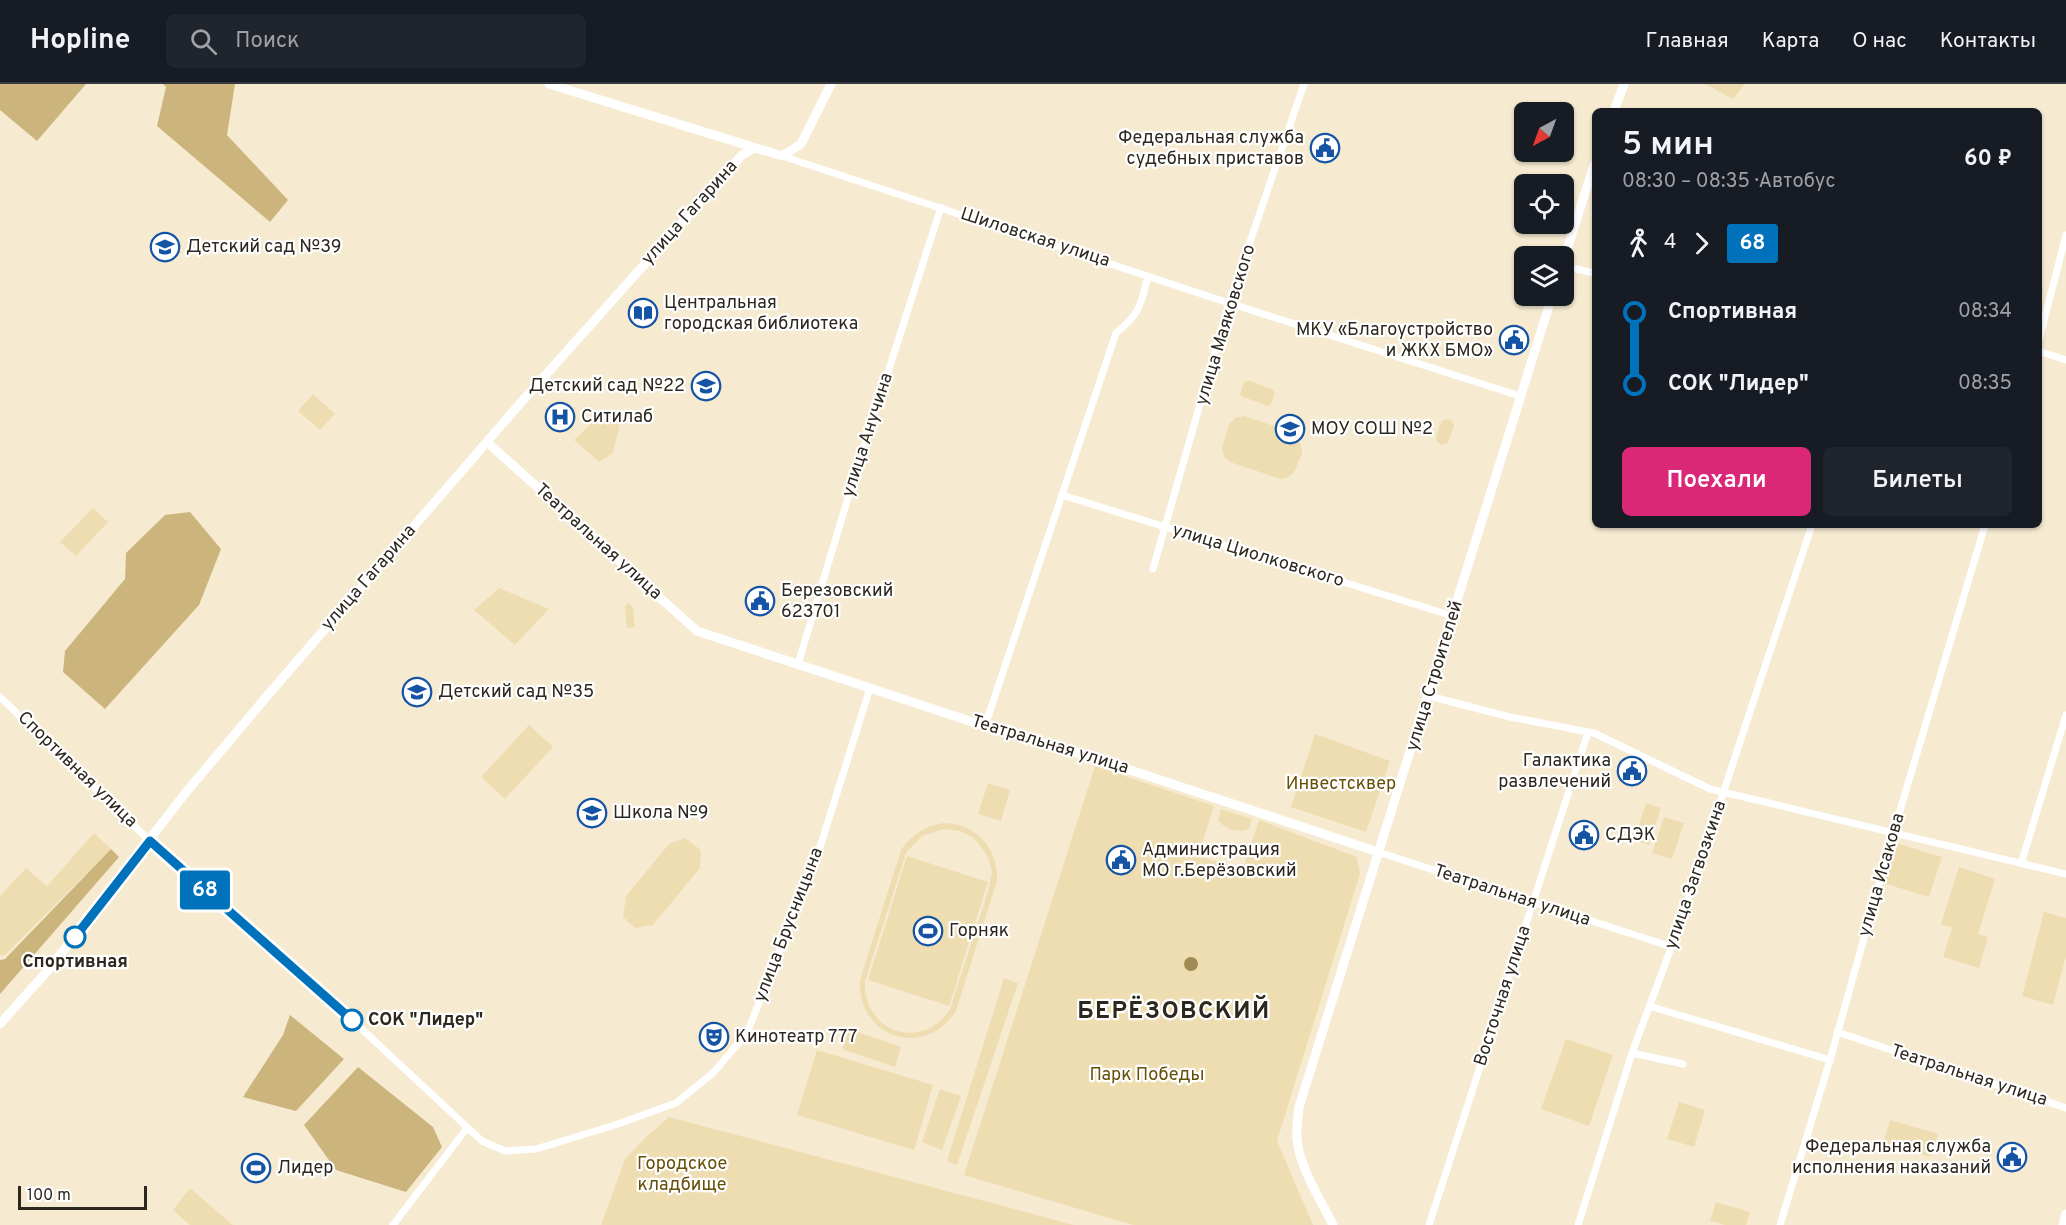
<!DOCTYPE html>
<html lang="ru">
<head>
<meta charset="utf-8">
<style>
  :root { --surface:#171b24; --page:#20242c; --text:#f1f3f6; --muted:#9ea1a6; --line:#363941; --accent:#db2777 }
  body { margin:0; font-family:Overpass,sans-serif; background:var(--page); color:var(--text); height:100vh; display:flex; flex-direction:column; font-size:22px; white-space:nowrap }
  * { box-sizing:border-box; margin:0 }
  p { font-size:20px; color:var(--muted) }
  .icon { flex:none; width:33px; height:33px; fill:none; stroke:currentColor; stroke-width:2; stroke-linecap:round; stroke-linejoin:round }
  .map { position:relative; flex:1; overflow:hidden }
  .panel { position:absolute; left:1592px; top:24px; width:450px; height:420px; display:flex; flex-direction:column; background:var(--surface); border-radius:9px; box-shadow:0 2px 4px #0004 }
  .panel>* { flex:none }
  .badge { padding:0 12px; border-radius:4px; font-size:21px; line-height:39px }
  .needle { width:39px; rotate:221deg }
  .buttons { position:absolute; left:1514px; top:18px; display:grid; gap:12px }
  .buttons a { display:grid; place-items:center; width:60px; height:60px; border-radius:9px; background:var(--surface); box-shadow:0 2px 4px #0004; font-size:30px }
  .scale { position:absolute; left:18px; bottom:15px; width:129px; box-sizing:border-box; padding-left:6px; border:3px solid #2c281e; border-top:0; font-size:16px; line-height:21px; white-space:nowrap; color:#2c281e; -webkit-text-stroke:4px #fff; paint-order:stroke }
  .map>.badge { position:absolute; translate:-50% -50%; box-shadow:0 0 0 3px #fff }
  .legs { display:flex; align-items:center; gap:9px; height:66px; padding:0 30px; font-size:20px }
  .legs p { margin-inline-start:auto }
  .head { display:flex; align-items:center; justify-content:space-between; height:102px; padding:0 30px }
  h1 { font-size:33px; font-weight:600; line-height:45px }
  .button { display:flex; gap:12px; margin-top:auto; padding:12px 30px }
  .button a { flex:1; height:69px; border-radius:9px; background:var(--accent); color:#fff; font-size:24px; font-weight:600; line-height:69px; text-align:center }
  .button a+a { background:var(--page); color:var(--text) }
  ul { padding:0 30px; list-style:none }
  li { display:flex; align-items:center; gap:21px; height:72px; font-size:22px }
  li i { display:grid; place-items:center; width:9px; height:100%; margin:0 8px; background:currentColor }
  li i::after { content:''; width:15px; height:15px; margin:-8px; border:4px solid; border-radius:50%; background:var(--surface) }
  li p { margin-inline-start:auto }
  li:first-child i { background:linear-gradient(#0000 50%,currentColor 0) }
  li:last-child i { background:linear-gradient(currentColor 50%,#0000 0) }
  header { display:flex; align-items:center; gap:36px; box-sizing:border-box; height:84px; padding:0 30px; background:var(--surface); border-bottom:2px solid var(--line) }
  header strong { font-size:28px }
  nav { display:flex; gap:33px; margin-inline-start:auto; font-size:21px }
  .search { width:420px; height:54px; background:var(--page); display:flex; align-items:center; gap:15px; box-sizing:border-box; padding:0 21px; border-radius:9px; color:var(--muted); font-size:22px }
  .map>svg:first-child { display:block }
  .green { fill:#efddb2; fill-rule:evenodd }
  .forest { fill:#ccb57d }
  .water { fill:#a18b54 }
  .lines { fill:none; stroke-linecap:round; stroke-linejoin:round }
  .street { stroke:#fff; stroke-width:7 }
  .secondary { stroke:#fff; stroke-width:9 }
  .line-1-casing { stroke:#fff; stroke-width:14 }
  .line-1 { stroke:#0072bc; stroke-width:9 }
  .stop-1-dot { fill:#fff; stroke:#0072bc; stroke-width:3 }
  .labels { text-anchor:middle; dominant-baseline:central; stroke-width:4.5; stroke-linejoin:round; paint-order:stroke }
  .poi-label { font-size:18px; fill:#2c281e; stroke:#fff; text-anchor:start }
  .street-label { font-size:18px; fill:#2c281e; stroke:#fff }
  .park-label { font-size:18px; fill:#664f08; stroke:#fff }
  .stop-label { font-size:18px; font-weight:bold; fill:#2c281e; stroke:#fff }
  .district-label { font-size:24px; font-weight:bold; letter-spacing:1.5px; fill:#2c281e; stroke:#fff }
</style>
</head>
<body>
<header>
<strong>Hopline</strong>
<div class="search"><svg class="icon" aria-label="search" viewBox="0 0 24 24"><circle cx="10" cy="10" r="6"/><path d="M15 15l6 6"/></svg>Поиск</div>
<nav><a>Главная</a><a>Карта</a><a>О нас</a><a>Контакты</a></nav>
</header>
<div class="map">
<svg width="2066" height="1141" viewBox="0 0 2066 1141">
  <rect width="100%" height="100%" fill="#f6ebd1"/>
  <path class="green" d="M1705,0H1745L1733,15Z
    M1248,296L1273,306L1275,309L1271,320L1268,322L1243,313L1240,310L1244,298Z
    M313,310L335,330L320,346L298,327Z
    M1244,332C1260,338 1303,347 1302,368C1302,372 1298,377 1297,381C1294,390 1289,394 1280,395L1230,378L1224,372L1222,364L1229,340L1235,334Z
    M596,335L620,340L613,369L599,378L574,356Z
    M1446,335L1452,337L1454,342L1448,359L1441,361L1437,358L1436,352L1441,338Z
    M93,424L108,438L76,472L60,458Z
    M499,504L549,525L515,561L474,526Z
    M628,519L633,523L635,543L627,544L625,523Z
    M529,641L553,663L505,715L481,693Z
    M1315,650L1390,677L1366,748L1291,723Z
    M1095,682L1214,722L1198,772L1243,785L1259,736L1357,773L1360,790L1277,1057L1313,1141H1133L964,1091Z
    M988,699L1010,706L1001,737L978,730Z
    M1646,719L1661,724L1649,761L1634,756Z
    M1221,725L1252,735L1249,745C1236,749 1226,746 1218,736Z
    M1664,733L1684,739L1672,775L1652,769Z
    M944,739C977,740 998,764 997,797L956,927C924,976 857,954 860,896L901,766C912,750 925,742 944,739ZM944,745L960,747L974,754L988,773L992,788L989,804L950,925C923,968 863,949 865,897L906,769L922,752Z
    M94,749L111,765L5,871L0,872V812L26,784L47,802Z
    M685,754L701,766L700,784L653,841L635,844L623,833L626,812L669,760Z
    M1895,759L1942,773L1929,813L1883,799Z
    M907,772L988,798L949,922L868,896Z
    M1959,783L1995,795L1978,850L1988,853L1979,884L1943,873L1952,844L1941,840Z
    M2044,828L2066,834V872L2053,921L2022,912Z
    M1004,894L1018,899L957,1081L947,1077Z
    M849,945L901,963L895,983L842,965Z
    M1566,955L1613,971L1589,1042L1541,1025Z
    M817,966L933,1001L914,1066L797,1031Z
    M940,1005L961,1012L942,1066L922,1058Z
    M1679,1018L1705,1026L1694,1063L1667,1055Z
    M669,1033L1074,1141H601L625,1075L648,1051Z
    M1890,1036L1938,1050L1931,1073L1883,1060Z
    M190,1104L233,1141H190L173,1126Z
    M1716,1118L1750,1128L1746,1141H1725L1710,1137Z"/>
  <path class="forest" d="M0,0H86L37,57L0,26Z
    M163,0H235L227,51L288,116L270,138L157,42L166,3Z
    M190,428L221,465L199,521L105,625L63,588L65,567L125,495L126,469L165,431Z
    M111,765L119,773L0,910V876L5,875Z
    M290,931L344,975L296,1027L243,1013L283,951Z
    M358,983L433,1043L442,1063L406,1108L336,1086L304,1041Z"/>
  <path class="water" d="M1184 880a7 7 0 1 1 14 0a7 7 0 1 1-14 0Z"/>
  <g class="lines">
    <path class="street" d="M782,72L1229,219L1520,312
      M1563,182L1594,189
      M2038,260L2066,151
      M2038,267L2066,276
      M1062,411L1453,532
      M1153,485L1229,219L1304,0
      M798,580L854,394L941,123
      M1429,612L1510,633L1594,649L1710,705L2066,790
      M0,613L150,757L352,936L482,1057L505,1067L536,1065L615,1041L676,1019L714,988L747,949L815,779L870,604
      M985,642L1116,249C1140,230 1141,221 1148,192
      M1378,768L1672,863
      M2021,780L2066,631
      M1649,922L1830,976
      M1837,948L2066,1024
      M1632,969L1683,980
      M393,1141L467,1044
      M1429,1141L1588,648
      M1578,1141L1632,969L1677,848L1812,441
      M1780,1141L1830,976L1893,750L1985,441"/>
    <path class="secondary" d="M549,0L782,72L801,60L831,0
      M1614,27L1624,0
      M1563,178L1594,81
      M487,358L697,547L985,642L1091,673L1378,768
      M0,940L49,885L187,707L273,605L518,322L742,71L755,64
      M1333,1141C1321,1116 1299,1083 1297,1055C1296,1045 1298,1034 1299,1023L1552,212
      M2063,1141L2066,1130"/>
  </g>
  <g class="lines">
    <g class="line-1-casing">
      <path id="line-1" d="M75,853L150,757L352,936"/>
    </g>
    <use href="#line-1" class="line-1"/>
  </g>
  <defs>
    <g id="civic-ring" transform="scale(1.5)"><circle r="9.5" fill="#fff" stroke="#1554a5" stroke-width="1.5"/><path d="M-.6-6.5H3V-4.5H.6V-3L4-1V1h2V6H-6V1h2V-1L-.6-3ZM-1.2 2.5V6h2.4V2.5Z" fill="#1554a5"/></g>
    <g id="school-ring" transform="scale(1.5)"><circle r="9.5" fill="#fff" stroke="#1554a5" stroke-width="1.5"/><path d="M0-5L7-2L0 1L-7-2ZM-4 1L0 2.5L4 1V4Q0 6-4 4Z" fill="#1554a5"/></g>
    <g id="library-ring" transform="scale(1.5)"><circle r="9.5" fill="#fff" stroke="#1554a5" stroke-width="1.5"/><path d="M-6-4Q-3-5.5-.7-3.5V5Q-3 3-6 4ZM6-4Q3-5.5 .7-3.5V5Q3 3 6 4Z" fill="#1554a5"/></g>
    <g id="hospital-ring" transform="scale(1.5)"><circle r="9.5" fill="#fff" stroke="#1554a5" stroke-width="1.5"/><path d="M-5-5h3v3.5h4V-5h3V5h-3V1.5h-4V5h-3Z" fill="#1554a5"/></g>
    <g id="stadium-ring" transform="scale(1.5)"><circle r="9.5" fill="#fff" stroke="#1554a5" stroke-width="1.5"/><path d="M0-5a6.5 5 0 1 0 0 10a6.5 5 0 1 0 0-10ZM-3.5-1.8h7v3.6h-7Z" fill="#1554a5"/></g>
    <g id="theatre-ring" transform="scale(1.5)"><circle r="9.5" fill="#fff" stroke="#1554a5" stroke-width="1.5"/><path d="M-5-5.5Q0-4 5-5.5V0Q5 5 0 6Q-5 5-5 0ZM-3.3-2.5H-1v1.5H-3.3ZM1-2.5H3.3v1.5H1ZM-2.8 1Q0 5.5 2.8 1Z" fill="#1554a5"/></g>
  </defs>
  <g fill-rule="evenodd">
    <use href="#civic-ring" x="1325" y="64"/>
    <use href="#school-ring" x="165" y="163"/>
    <use href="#library-ring" x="643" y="229"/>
    <use href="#civic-ring" x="1514" y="256"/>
    <use href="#school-ring" x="706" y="302"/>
    <use href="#hospital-ring" x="560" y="333"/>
    <use href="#school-ring" x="1290" y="345"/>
    <use href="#civic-ring" x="760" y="517"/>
    <use href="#school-ring" x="417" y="608"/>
    <use href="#civic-ring" x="1632" y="687"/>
    <use href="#school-ring" x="592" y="729"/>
    <use href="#civic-ring" x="1584" y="751"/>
    <use href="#civic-ring" x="1121" y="776"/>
    <use href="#stadium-ring" x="928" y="847"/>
    <use href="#theatre-ring" x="714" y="953"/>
    <use href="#civic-ring" x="2012" y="1073"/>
    <use href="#stadium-ring" x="256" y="1084"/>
  </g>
  <g class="stop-1-dot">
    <circle cx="75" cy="853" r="10"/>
    <circle cx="352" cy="936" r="10"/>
  </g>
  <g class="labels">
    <g class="poi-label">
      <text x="1304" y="54" text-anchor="end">Федеральная служба<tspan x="1304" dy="21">судебных приставов</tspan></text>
      <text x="186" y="163">Детский сад №39</text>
      <text x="664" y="219">Центральная<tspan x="664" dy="21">городская библиотека</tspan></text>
      <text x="1493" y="246" text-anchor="end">МКУ «Благоустройство<tspan x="1493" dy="21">и ЖКХ БМО»</tspan></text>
      <text x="685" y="302" text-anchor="end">Детский сад №22</text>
      <text x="581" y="333">Ситилаб</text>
      <text x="1311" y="345">МОУ СОШ №2</text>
      <text x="781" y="507">Березовский<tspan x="781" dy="21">623701</tspan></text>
      <text x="438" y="608">Детский сад №35</text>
      <text x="1611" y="677" text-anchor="end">Галактика<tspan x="1611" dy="21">развлечений</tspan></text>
      <text x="613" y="729">Школа №9</text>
      <text x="1605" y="751">СДЭК</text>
      <text x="1142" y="766">Администрация<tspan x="1142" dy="21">МО г.Берёзовский</tspan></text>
      <text x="949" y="847">Горняк</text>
      <text x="735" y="953">Кинотеатр 777</text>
      <text x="1991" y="1063" text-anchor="end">Федеральная служба<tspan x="1991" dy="21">исполнения наказаний</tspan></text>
      <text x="277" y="1084">Лидер</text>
    </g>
    <g class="street-label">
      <text transform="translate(690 129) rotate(-48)">улица Гагарина</text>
      <text transform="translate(1035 154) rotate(18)">Шиловская улица</text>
      <text transform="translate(1226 241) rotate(-73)">улица Маяковского</text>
      <text transform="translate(868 351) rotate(-72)">улица Анучина</text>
      <text transform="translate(598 458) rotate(42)">Театральная улица</text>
      <text transform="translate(1258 472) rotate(17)">улица Циолковского</text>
      <text transform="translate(369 494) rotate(-49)">улица Гагарина</text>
      <text transform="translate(1435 592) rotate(-73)">улица Строителей</text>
      <text transform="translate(1050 661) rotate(17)">Театральная улица</text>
      <text transform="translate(77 686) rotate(44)">Спортивная улица</text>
      <text transform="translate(1696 791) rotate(-71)">улица Загвозкина</text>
      <text transform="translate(1882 791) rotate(-74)">улица Исакова</text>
      <text transform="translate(1512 812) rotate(18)">Театральная улица</text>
      <text transform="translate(789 841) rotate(-69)">улица Брусницына</text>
      <text transform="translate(1503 912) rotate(-72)">Восточная улица</text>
      <text transform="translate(1969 992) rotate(18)">Театральная улица</text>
    </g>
    <g class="park-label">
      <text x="1341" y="700">Инвестсквер</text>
      <text x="1147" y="991">Парк Победы</text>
      <text x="682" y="1080">Городское<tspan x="682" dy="21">кладбище</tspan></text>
    </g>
    <g class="stop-label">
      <text x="75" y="878">Спортивная</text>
      <text x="368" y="936" text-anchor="start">СОК "Лидер"</text>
    </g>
    <g class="district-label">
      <text x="1174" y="928">БЕРЁЗОВСКИЙ</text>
    </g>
  </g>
</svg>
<div class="buttons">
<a><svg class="needle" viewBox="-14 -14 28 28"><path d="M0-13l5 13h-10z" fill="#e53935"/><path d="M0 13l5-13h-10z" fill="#9ea1a6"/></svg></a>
<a><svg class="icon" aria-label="locate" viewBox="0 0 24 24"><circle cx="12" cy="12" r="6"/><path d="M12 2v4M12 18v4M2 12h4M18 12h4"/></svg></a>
<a><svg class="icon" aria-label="layers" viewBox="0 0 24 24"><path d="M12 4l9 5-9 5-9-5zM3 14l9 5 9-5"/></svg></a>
</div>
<div class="scale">100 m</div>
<b class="badge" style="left:205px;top:806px;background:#0072bc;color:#fff">68</b>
<section class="panel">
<div class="head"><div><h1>5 мин</h1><p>08:30 – 08:35 · Автобус</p></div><b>60 ₽</b></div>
<div class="legs"><svg class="icon" aria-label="walk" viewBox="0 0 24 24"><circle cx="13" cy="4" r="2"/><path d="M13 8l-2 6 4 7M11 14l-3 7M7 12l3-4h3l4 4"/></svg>4<svg class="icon" aria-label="forward" viewBox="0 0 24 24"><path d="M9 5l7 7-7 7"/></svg><b class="badge" style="background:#0072bc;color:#fff">68</b></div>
<ul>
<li><i style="color:#0072bc"></i><b>Спортивная</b><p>08:34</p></li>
<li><i style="color:#0072bc"></i><b>СОК &quot;Лидер&quot;</b><p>08:35</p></li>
</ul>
<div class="button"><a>Поехали</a><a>Билеты</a></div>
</section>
</div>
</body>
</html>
